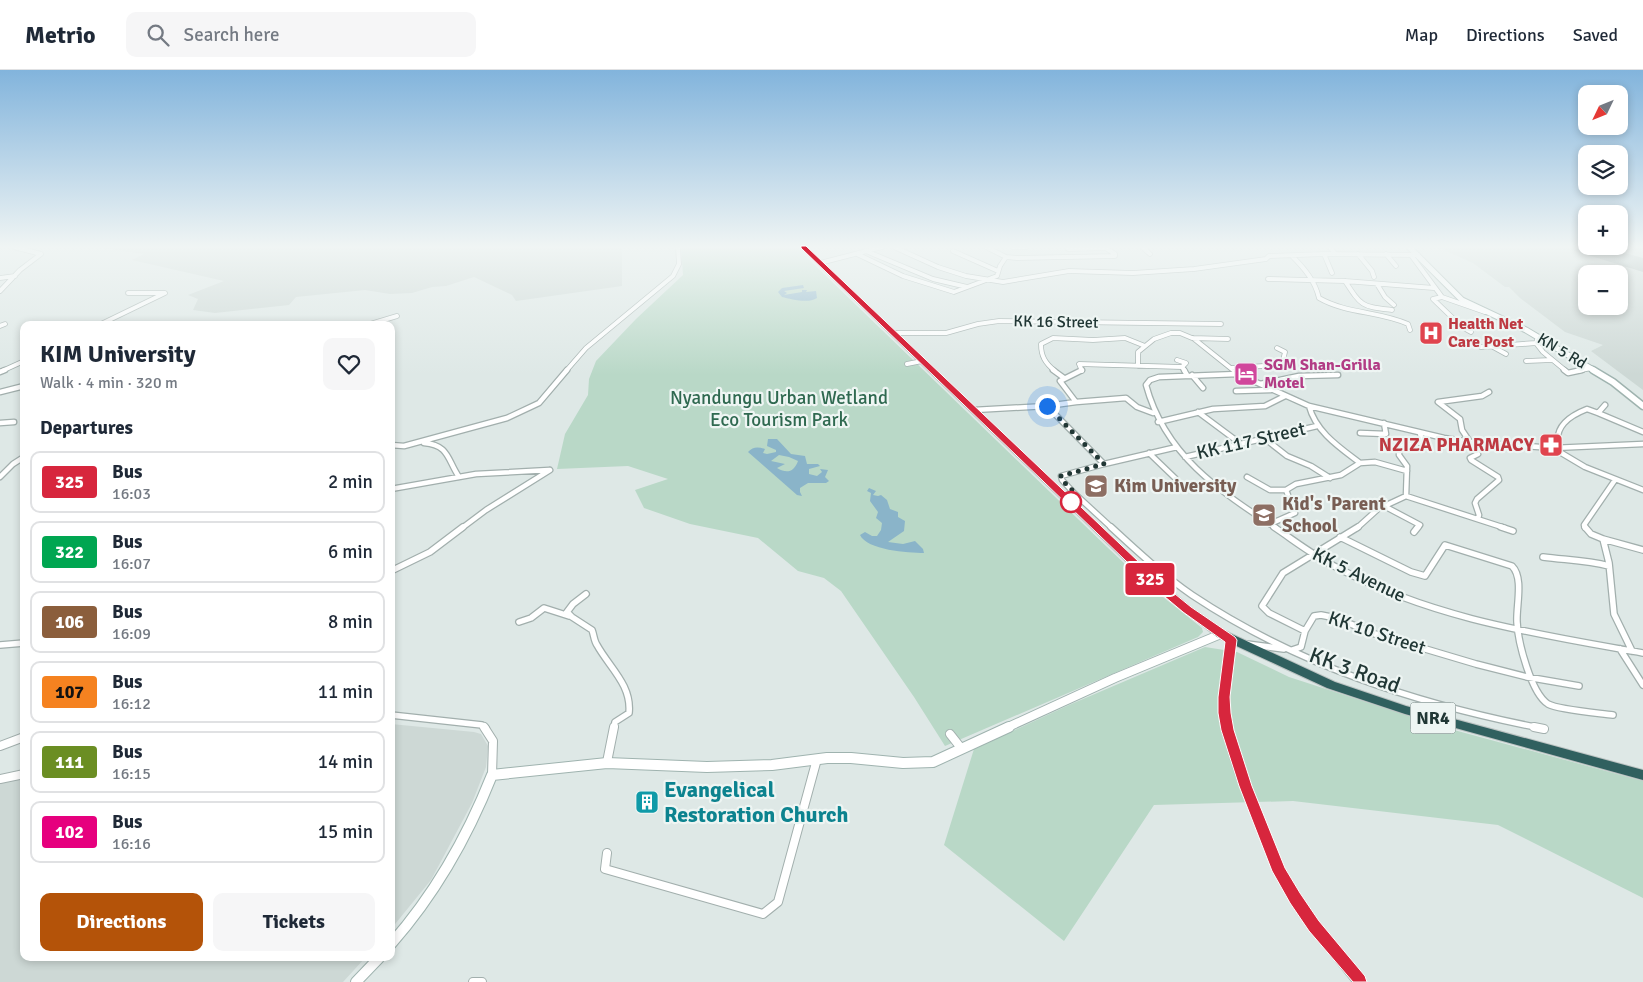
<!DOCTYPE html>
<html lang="en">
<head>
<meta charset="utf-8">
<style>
  :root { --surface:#fff; --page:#f6f6f7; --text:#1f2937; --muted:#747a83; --line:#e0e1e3; --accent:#b45309 }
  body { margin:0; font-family:Signika,sans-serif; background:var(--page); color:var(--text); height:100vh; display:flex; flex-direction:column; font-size:19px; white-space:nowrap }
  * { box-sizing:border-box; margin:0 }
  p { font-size:16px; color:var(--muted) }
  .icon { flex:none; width:28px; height:28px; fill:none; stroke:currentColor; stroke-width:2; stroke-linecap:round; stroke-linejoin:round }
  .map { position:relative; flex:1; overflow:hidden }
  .drawer { position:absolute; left:20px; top:251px; width:375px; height:640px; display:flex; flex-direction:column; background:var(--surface); border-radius:10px; box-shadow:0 2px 8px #0003 }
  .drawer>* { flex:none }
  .badge { padding:0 10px; border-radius:4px; font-size:18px; line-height:32px }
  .needle { width:32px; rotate:227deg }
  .controls { position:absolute; left:1578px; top:15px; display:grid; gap:10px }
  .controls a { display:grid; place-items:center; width:50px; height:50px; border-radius:10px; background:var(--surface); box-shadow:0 2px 8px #0003; font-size:25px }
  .you { position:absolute; width:25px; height:25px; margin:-12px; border:4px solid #fff; border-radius:50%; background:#1a73e8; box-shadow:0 0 0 8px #1a73e833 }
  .map>.badge { position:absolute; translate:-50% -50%; box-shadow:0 0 0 2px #fff }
  h2 { padding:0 20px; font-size:19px; line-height:45px }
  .round { display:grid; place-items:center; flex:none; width:52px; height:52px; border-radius:10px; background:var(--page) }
  .headline { display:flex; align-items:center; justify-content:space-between; height:85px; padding:0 20px }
  h1 { font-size:24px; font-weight:700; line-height:38px }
  .action { display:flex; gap:10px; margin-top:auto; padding:10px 20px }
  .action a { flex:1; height:58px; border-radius:10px; background:var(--accent); color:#fff; font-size:20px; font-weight:700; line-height:58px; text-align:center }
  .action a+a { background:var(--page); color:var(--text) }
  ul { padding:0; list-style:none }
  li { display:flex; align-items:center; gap:15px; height:62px; margin:0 10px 8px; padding:0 10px; border:2px solid var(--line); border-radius:10px }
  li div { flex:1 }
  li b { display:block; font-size:19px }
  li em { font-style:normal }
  li .badge { min-width:55px; font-weight:700; text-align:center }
  header { display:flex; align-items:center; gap:30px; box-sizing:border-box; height:70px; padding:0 25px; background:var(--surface); border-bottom:1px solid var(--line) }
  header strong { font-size:24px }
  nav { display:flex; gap:28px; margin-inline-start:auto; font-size:18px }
  .search { width:350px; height:45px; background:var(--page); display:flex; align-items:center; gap:12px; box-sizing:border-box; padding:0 18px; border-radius:10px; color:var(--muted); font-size:19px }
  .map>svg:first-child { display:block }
  .built { fill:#cdd8d5; fill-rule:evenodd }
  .green { fill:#b9d8c7 }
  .water { fill:#8ab4c9; fill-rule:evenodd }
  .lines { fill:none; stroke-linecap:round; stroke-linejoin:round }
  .runway { fill:#9cadab; fill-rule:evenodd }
  .street-far3-casing { stroke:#a2afad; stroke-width:5.5 }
  .street-far2-casing { stroke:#a2afad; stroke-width:7 }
  .street-far1-casing { stroke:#a2afad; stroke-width:8 }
  .street-casing { stroke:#a2afad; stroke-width:10 }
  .secondary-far3-casing { stroke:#9fb3af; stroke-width:7 }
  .secondary-far2-casing { stroke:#9fb3af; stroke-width:9 }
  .secondary-far1-casing { stroke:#9fb3af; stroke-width:10 }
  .secondary-casing { stroke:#9fb3af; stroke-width:12 }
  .highway-casing { stroke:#bcc3c2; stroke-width:2 }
  .street-far3 { stroke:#fff; stroke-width:4 }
  .street-far2 { stroke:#fff; stroke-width:4.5 }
  .street-far1 { stroke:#fff; stroke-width:5.5 }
  .street { stroke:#fff; stroke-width:8 }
  .secondary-far3 { stroke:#fff; stroke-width:5 }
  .secondary-far2 { stroke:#fff; stroke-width:6 }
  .secondary-far1 { stroke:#fff; stroke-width:8 }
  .secondary { stroke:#fff; stroke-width:10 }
  .highway { fill:#30605f; fill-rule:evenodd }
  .line { fill:#d7263d; stroke:#fff }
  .walk { stroke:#213735; stroke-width:5; stroke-dasharray:0 9 }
  .stop-dot { fill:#fff; stroke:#d7263d; stroke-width:2.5 }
  .labels { text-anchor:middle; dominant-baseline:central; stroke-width:4.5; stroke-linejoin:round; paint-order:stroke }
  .far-street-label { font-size:16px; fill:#213735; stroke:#eef5f3 }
  .far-health-label { font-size:16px; font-weight:bold; fill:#be3a42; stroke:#eef5f3; text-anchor:start }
  .far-hotel-label { font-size:16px; font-weight:bold; fill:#b23c85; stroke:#eef5f3; text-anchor:start }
  .shield { fill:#eef5f3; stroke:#5e706e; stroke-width:1 }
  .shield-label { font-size:18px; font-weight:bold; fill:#213735 }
  .park-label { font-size:19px; fill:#2f6950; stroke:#eef5f3 }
  .street-label { font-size:19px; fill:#213735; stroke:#eef5f3 }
  .health-label { font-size:19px; font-weight:bold; fill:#be3a42; stroke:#eef5f3; text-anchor:end }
  .education-label { font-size:19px; font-weight:bold; fill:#785e54; stroke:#eef5f3; text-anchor:start }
  .near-street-label { font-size:22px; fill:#213735; stroke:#eef5f3 }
  .near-culture-label { font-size:22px; font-weight:bold; fill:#0d838f; stroke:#eef5f3; text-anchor:start }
</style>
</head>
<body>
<header>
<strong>Metrio</strong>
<div class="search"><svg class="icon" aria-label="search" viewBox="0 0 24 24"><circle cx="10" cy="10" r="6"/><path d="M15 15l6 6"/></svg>Search here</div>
<nav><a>Map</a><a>Directions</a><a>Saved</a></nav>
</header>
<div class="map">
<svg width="1643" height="912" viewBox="0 0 1643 912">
  <rect width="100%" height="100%" fill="#dee8e6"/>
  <path class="built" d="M97,177H622V216L516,231L512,225L474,207L446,216L432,217L412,223L390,224L365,220L296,227L289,235L215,243L193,240L198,229L188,225L224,211L132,190L144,184Z
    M1437,177H1643V320L1591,281L1603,275L1565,262L1520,228L1509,217H1505L1473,193ZM1586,204H1619V236H1586Z
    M391,654L474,662L481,664L488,676L486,697L472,733L431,810L391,859Z
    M24,706V888H365L343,912H0V711Z"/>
  <path class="green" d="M681,177H796L1107,477L1143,511L1202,558L1203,562L1198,567L945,676L914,627L841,521L824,508L798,501L758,468L690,454L644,438L635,420L668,409L628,396L557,399L565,364L588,325L589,309L596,291L636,249L683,205Z
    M1205,577L1237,582L1289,607L1443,657L1643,711V828L1498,755L1293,731L1154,735L1064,871L944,775L974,679L1069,635Z"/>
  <path class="water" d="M803,215L804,218L784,221L787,223L784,225L802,222V220H807L806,222L816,221L817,228C808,234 791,229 782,227L778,222L782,218Z
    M768,369H777L791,384L805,386L807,394H818L820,396L809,399V404L817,406L822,402L820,399L828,400L825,407L829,411L826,413H808L800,418V422L802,426L797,425L748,382C753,376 759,377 765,379L763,383L767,384L776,382V380L767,376ZM779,385L789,387L798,391C794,402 787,404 777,398L785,394L771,391Z
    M869,418L876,421L873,425L878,426L881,425L887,430L890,439L898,442V447L905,451L904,461L888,472L903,474L915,471L923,479L924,483C908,483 867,480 860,465L865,462L872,466H877L881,460L882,453L876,448L878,442L870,431L871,423L867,421Z"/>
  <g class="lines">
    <path class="runway" d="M1572,177H1604L1643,188V202L1575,181Z"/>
    <g class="street-far3-casing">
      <path id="street-far3" d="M894,177L938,197L966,206L1003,212L1069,201L1133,203L1194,199L1266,189L1269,186L1324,184L1418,185
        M986,177L1006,187L1017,188L1115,186V184L1104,177
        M1013,177H1026
        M1142,177L1150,184
        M1330,177L1335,184
        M1068,179L1106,178
        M866,181L933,209L967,217
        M953,181L998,201
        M857,184L903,206L954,222L997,206L1000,196L1006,187
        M1324,184L1332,203
        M1358,184L1372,201L1374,207
        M1386,184L1396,196
        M1411,185L1442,227L1433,229L1462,257L1471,262
        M1292,186C1305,199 1315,211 1319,228C1347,244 1379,241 1408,254L1410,260
        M820,193L882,177
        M0,208L15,206
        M1268,209L1345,211L1434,218
        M1345,211C1362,237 1361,236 1392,240
        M1377,214L1385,227L1394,235
        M0,221L20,200L41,184L14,177
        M1442,227L1485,242
        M99,255L165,223H128
        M367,255L397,246
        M0,256L5,254
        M893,263H946L978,254L999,251L1221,254
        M1538,267L1536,273L1543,282L1566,301
        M1193,268L1233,300
        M1486,273L1506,284
        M1481,277L1536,273
        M1177,290L1186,293L1182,297L1185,301
        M1526,291L1552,290
        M907,294L922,291
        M1138,296V282L1154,269L1171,263H1180L1192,268L1228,269
        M1231,298L1282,295L1285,282L1277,278
        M2,301L24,291
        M566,301L586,278L673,206L679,194L678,177
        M1055,301C1045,293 1041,286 1041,274L1053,268L1093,270L1125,268L1145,276
        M1082,301L1079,294L1182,297
        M1577,301L1591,298"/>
    </g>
    <g class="street-far2-casing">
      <path id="street-far2" d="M1053,300L1064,308
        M1082,300L1060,311L1076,332L1126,328L1137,337L1153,343
        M1184,300L1187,305
        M1564,300L1568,303L1582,300
        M0,302L5,300
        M1192,305L1203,318
        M1260,314L1299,306L1338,305
        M1236,321L1271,320
        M0,322L24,316
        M1605,335L1598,343L1643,362
        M1047,336L1104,394L1177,377
        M1309,336C1316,362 1339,377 1360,393
        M974,340L1047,336L1076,332
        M1198,342L1241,374
        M1158,352L1213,339L1265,336L1285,326
        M0,353L14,352
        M1360,363L1386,364L1384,353
        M1420,363L1422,372L1399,377V385L1407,396L1406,426L1505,458
        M1264,368L1287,386L1311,396L1330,408
        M424,373C449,375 447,389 459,407
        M391,375L404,376L507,348L539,333L567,300
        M1553,378L1585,397L1643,420
        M1559,378C1553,357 1569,346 1587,339L1598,343
        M1149,383L1175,408
        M1185,387L1317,356
        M0,407L13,394L24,387
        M1247,407L1270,420H1286
        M391,419L476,404L549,400
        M1074,423L1112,458
        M1075,436L1074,423L1062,410L1061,406L1104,394
        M1384,436L1420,455L1417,458
        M1478,449L1479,445L1475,433L1477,429L1499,410L1498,407L1471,390L1470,388L1478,384L1462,360L1460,349L1438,332L1482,326L1489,322
        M1270,454L1295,443L1286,420L1296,414L1341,405L1360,393L1375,392L1407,401
        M462,458L486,440L550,400
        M1276,458C1218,420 1165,385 1146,315L1150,310L1159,307L1238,304L1309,336L1444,368L1471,372L1553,378L1643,374
        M1357,458L1378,439L1406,426
        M1585,458L1584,455L1615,410"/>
    </g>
    <g class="street-far1-casing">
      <path id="street-far1" d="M1111,457C1137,481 1163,505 1192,525C1297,595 1417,634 1540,658
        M1274,457C1295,471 1315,487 1338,498C1433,549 1538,564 1643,583
        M1501,457L1513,461
        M1585,457L1591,464L1603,469L1609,493L1614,544L1632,581
        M1414,462L1418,457
        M1340,467L1411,502L1425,506L1445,475L1512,496C1524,508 1516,536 1517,552C1518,572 1531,623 1548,634C1559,640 1599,643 1613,645
        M1603,469L1643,480
        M1543,487C1566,490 1587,490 1609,496
        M391,501L430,482L463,457
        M586,524L573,534L567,542L572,547L592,560C594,565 594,571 597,575C609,597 632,615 629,643L615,652L614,658
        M519,552L531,548L544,538L569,546
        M1305,561L1269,543L1262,536L1283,503L1358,457
        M1247,574L1284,579
        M0,575L24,573
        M1620,579L1643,615
        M1292,580L1301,577L1305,561L1314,546L1321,545L1336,548L1375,564L1476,594L1527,607L1579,616
        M391,645L482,655L486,658"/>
    </g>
    <g class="street-casing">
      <path id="street" d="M484,657L493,671L492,705
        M1534,657L1544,659
        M950,664L961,678
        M0,676L24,667
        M607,692L614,657
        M0,709L24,704
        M607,783L605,799L763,844L778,832L817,689
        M473,912H482"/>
    </g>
    <g class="secondary-far3-casing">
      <path id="secondary-far3" d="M1409,177L1462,230L1526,260L1595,301"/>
    </g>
    <g class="secondary-far2-casing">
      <path id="secondary-far2" d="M1593,300L1613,312L1643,336"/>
    </g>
    <g class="secondary-far1-casing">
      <path id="secondary-far1" d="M1006,658L1115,608L1221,564
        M1227,658L1224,627L1231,570"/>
    </g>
    <g class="secondary-casing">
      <path id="secondary" d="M1226,657L1240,702L1279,801L1314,856L1359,912
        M391,874C436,823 467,768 492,705L607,693L707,697L772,695L827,688H851L903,693L933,692L1009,657
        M356,912L379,888"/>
    </g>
    <g class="highway-casing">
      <path id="highway" d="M800,177H806L1136,491L1190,537L1225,561L1335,612L1406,636L1643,700V710L1405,644L1327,618L1217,567L1184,541L1130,495Z"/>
    </g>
    <use href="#street-far3" class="street-far3"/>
    <use href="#street-far2" class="street-far2"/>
    <use href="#street-far1" class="street-far1"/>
    <use href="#street" class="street"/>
    <use href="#secondary-far3" class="secondary-far3"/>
    <use href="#secondary-far2" class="secondary-far2"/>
    <use href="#secondary-far1" class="secondary-far1"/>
    <use href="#secondary" class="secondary"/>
    <use href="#highway" class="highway"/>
  </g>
  <linearGradient id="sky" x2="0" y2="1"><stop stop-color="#82b4dc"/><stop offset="0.58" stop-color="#f0f5f4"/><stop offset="1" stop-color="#f0f5f4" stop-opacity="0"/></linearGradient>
  <rect width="1643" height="305" fill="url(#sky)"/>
  <path class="line" d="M801,176H806L1159,511L1191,537L1235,567L1237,570L1230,627L1231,643L1234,660L1252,716L1285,798L1300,823L1319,851L1365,906L1367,912H1353L1309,861L1290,833L1272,801L1239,716L1221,660L1218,643V627L1225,572L1183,542L1152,516L801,178Z"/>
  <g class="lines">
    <path class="walk" d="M1047,336L1104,394L1061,406L1062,410L1074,422L1075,436L1071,432"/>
  </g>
  <defs>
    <g id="hospital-square" transform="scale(1.25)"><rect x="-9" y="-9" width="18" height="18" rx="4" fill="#e0444e" stroke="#eef5f3"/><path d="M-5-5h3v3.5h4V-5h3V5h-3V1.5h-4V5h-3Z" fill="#fff"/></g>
    <g id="hotel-square" transform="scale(1.25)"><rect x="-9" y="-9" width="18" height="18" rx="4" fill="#d1479c" stroke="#eef5f3"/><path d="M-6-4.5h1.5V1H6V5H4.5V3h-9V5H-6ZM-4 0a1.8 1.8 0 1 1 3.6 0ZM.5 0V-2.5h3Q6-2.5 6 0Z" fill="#fff"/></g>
    <g id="pharmacy-square" transform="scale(1.25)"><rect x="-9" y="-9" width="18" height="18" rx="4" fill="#e0444e" stroke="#eef5f3"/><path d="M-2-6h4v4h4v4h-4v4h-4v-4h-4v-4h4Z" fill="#fff"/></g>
    <g id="school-square" transform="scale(1.25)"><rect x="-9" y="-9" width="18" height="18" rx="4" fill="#8d6e63" stroke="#eef5f3"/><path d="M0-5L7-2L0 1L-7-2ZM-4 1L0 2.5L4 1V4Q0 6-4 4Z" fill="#fff"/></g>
    <g id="building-square" transform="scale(1.25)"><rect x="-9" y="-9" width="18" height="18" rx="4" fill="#0f9aa8" stroke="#eef5f3"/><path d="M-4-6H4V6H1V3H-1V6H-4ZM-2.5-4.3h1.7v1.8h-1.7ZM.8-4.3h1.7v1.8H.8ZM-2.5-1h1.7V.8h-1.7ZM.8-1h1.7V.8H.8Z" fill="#fff"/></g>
  </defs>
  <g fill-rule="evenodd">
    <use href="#hospital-square" x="1431" y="263"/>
    <use href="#hotel-square" x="1246" y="304"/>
    <use href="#pharmacy-square" x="1551" y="375"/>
    <use href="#school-square" x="1096" y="416"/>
    <use href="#school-square" x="1264" y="445"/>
    <use href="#building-square" x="647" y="732"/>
  </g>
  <circle class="stop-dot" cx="1071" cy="432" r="10"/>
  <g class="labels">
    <g class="far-street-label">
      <text transform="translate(1056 252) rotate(1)">KK 16 Street</text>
      <text transform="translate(1562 281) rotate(31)">KN 5 Rd</text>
    </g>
    <g class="far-health-label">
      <text x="1448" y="254">Health Net<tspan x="1448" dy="18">Care Post</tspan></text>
    </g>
    <g class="far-hotel-label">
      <text x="1264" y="295">SGM Shan-Grilla<tspan x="1264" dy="18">Motel</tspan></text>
    </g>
    <rect class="shield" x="1410.5" y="632.5" width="45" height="31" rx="4"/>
    <g class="shield-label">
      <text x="1433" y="648">NR4</text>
    </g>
    <g class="park-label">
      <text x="779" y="328">Nyandungu Urban Wetland<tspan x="779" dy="22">Eco Tourism Park</tspan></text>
    </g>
    <g class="street-label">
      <text transform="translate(1251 371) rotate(-13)">KK 117 Street</text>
      <text transform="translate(1359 505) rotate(26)">KK 5 Avenue</text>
      <text transform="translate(1377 563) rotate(18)">KK 10 Street</text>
    </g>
    <g class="health-label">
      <text x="1534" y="375">NZIZA PHARMACY</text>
    </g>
    <g class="education-label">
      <text x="1114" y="416">Kim University</text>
      <text x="1282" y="434">Kid's 'Parent<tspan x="1282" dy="22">School</tspan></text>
    </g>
    <g class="near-street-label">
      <text transform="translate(1355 600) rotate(20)">KK 3 Road</text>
    </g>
    <g class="near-culture-label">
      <text x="664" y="719">Evangelical<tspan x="664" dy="25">Restoration Church</tspan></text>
    </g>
  </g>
</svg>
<div class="controls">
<a><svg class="needle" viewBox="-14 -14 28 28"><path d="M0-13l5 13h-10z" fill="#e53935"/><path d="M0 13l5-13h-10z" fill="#747a83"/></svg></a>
<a><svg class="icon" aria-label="layers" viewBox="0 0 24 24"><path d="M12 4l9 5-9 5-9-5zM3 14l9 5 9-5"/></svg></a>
<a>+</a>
<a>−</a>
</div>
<div class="you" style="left:1047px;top:336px"></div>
<b class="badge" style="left:1150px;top:509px;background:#d7263d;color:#fff">325</b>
<section class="drawer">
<div class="headline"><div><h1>KIM University</h1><p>Walk · 4 min · 320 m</p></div><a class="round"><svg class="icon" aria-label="heart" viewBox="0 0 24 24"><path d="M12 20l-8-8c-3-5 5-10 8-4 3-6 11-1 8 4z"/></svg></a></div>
<h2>Departures</h2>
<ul>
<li><span class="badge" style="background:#d7263d;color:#fff">325</span><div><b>Bus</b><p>16:03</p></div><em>2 min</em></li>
<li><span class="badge" style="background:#00a651;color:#fff">322</span><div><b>Bus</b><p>16:07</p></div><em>6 min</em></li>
<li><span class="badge" style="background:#8b5e3c;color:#fff">106</span><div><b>Bus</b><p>16:09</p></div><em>8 min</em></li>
<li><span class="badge" style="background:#f58220;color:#111">107</span><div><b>Bus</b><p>16:12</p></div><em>11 min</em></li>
<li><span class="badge" style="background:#6b8e23;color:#fff">111</span><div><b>Bus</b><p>16:15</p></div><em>14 min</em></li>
<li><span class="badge" style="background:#e6007e;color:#fff">102</span><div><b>Bus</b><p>16:16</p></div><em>15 min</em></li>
</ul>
<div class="action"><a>Directions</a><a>Tickets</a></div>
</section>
</div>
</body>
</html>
